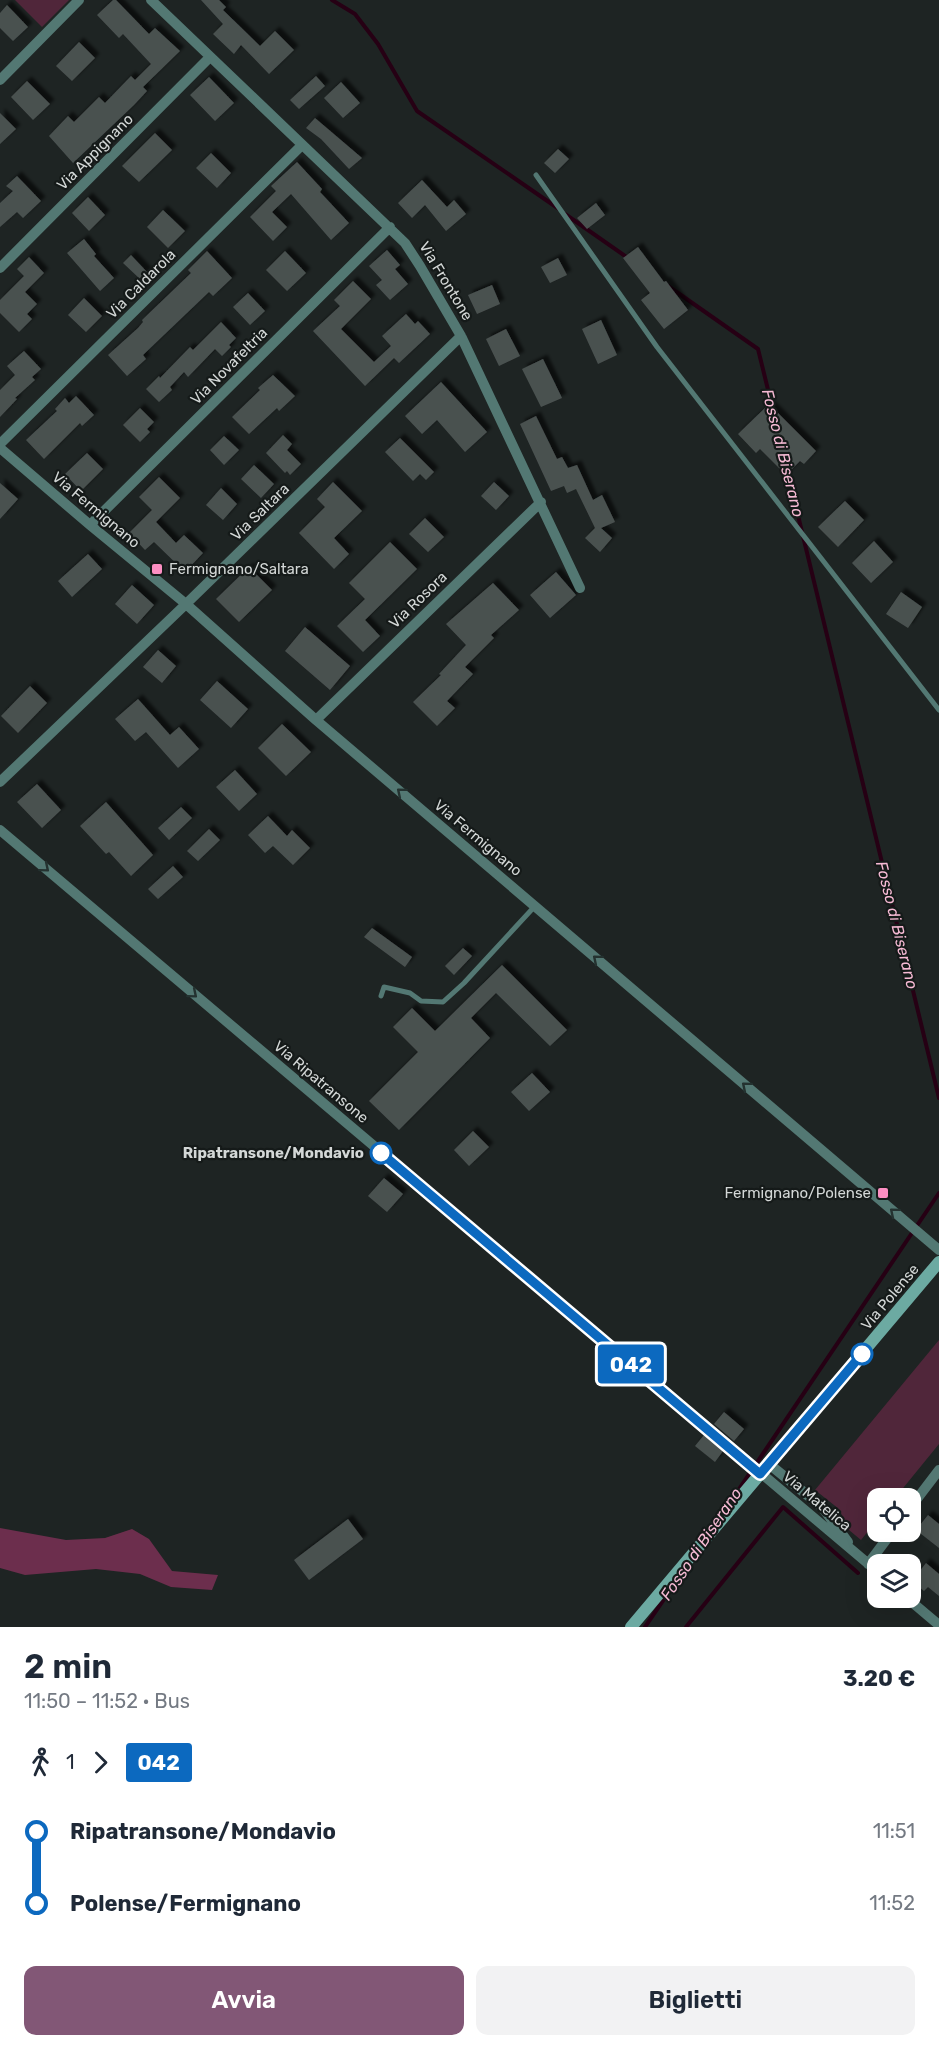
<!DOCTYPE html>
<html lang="it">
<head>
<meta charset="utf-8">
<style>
  :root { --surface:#fff; --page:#f2f2f3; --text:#1f2937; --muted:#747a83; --accent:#825776 }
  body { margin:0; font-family:Rubik,sans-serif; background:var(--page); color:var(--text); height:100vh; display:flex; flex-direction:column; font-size:22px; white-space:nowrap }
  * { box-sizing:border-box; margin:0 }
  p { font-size:20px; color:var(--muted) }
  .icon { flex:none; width:33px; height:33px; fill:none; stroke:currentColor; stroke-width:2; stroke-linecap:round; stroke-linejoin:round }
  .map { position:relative; height:1627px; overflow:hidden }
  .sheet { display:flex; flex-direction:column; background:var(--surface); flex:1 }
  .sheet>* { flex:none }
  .badge { padding:0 12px; border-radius:4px; font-size:21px; line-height:39px }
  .controls { position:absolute; left:867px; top:1488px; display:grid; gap:12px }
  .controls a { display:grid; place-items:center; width:54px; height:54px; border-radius:12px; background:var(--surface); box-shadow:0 6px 24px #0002; font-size:30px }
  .map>.badge { position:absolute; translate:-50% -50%; box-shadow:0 0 0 3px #fff }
  .legs { display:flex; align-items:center; gap:9px; height:66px; padding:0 24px; font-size:20px }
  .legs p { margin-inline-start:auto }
  .overview { display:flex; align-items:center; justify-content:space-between; height:102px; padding:0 24px }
  h1 { font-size:33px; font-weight:600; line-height:45px }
  .cta { display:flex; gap:12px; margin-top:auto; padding:12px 24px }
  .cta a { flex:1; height:69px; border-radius:12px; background:var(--accent); color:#fff; font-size:24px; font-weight:600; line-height:69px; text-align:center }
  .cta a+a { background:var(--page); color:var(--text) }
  ul { padding:0 24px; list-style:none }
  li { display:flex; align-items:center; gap:21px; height:72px; font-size:22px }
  li i { display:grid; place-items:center; width:9px; height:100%; margin:0 8px; background:currentColor }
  li i::after { content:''; width:15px; height:15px; margin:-8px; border:4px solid; border-radius:50%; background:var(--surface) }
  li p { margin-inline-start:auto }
  li:first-child i { background:linear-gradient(#0000 50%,currentColor 0) }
  li:last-child i { background:linear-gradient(currentColor 50%,#0000 0) }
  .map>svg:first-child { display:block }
  .green { fill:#50263a }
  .forest { fill:#6c2e4d }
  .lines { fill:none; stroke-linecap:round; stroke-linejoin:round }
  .stream { stroke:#260014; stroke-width:4 }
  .building { fill:#4a5150; filter:url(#shadow) }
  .service { stroke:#537873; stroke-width:5 }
  .minor { stroke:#537873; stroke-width:10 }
  .secondary { stroke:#6caaa2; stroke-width:12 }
  .oneway { stroke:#243230 }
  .line-1-casing { stroke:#fff; stroke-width:14 }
  .line-1 { stroke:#0c69bf; stroke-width:9 }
  .poi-dot { fill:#fc8fc2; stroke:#151a19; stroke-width:2 }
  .stop-1-dot { fill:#fff; stroke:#0c69bf; stroke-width:3 }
  .labels { text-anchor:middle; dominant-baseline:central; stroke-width:4.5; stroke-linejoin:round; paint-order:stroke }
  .street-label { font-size:15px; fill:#d3d7d6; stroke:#151a19 }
  .poi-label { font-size:15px; fill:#d3d7d6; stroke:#151a19; text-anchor:start }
  .stop-label { font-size:15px; font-weight:bold; fill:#d3d7d6; stroke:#151a19; text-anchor:end }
  .water-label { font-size:16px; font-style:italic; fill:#f6bad4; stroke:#151a19 }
</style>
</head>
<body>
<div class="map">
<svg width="939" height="1627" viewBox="0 0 939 1627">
  <defs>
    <filter id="shadow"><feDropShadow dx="4.5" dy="-4.5" stdDeviation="1.5" flood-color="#0009"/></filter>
  </defs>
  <rect width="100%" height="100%" fill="#1e2423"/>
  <path class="green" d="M15,0H69L42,27Z
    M939,1340V1444L895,1498H878L877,1520L861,1540L849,1530L839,1509L815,1490Z"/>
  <path class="forest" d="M0,1528L66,1540L105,1538L132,1529L149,1539L172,1571L218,1575L212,1590L171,1587L140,1574L96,1569L25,1575L0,1568Z"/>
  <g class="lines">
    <path class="stream" d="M332,0L355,14L378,44L417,111L559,209
      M565,214L628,258
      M668,286L758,349L773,410
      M787,470L939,1098
      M733,1498L939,1193
      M645,1627L673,1586
      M686,1627L783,1507L858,1573"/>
  </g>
  <path class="building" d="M113,0H116L149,34L155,28L180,51L143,87L147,91L134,105L73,163L49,136L68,116L74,122L99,97L105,103L131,76L135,80L151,64L123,34L119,38L97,15Z
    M201,0H219L226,7L223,10L260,46L275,31L294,50L269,74L241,45L234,54L213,34L223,24Z
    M7,5L28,27L13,41L0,28V13Z
    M79,42L95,58L72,81L56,66Z
    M316,76L325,86L299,109L290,100Z
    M209,77L234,103L215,121L190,95Z
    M27,81L50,104L33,120L11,97Z
    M341,82L360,103L343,118L324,98Z
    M0,113L16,129L0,144Z
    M315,118L362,158L349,169L321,139L306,128Z
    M155,133L172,150L139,182L122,166Z
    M558,149L569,159L555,173L544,163Z
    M211,153L231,173L217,188L196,168Z
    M297,162L322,189L320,192L349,223L331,240L291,194L272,212L287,227L273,241L250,217L276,191L271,186Z
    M17,176L41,201L23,218L17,212L0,227V203L13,191L6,186Z
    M422,180L447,207L454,200L466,214L446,231L425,205L412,218L398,203Z
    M88,197L105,215L89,231L72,213Z
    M596,203L605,215L587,229L577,218Z
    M163,210L185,231L168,248L147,227Z
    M84,239L96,254L94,256L114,278L100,291L67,253Z
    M638,247L664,282L666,281L688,310L664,329L641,300L650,293L623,258Z
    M387,250L400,265L395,269L408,284L390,300L376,285L382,280L369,266Z
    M207,251L232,278L213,296L209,292L143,355L146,359L127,376L108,355L138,328L143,322L142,320L191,273L188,270Z
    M285,251L306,273L287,291L266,270Z
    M131,255L147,272L140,279L123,263Z
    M29,257L44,273L25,292L37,304L27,314L32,319L19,332L0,313V300L24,276L17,269Z
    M558,258L567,275L550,283L541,267Z
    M353,281L371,299L341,329L374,362L391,346L382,336L406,314L415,324L418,321L430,334L399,363L394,358L365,386L313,331L340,306L334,300Z
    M492,285L500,304L477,314L468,295Z
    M248,293L265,311L250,325L233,307Z
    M84,298L102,316L86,332L68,315Z
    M601,320L617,355L598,364L582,329Z
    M221,322L236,338L229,345L231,347L222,356L215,349L188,377L184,372L170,387L172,390L159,402L146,389L159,376L160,378L190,347L193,350Z
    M506,329L520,356L499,366L486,339Z
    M24,351L41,369L32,377L35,380L15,398L17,399L0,417V390L15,375L7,366Z
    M543,359L562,398L541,407L522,369Z
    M273,375L295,396L279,411L277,408L249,434L232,417L260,390L258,388Z
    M441,382L487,432L465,452L437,420L422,434L405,416Z
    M76,396L94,415L82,426L80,423L44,459L26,440L57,411L55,409L65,398L69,403Z
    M769,404L816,451L804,464L800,461L786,475L760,449L756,453L738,434Z
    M140,408L154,422L147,429L150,432L140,442L123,425Z
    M536,416L557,459L562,457L568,468L577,465L593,500L602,495L615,522L601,528L612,538L600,552L585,538L595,528L576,489L567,493L564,486L551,491L520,424Z
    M283,435L292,444L287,450L301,464L290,475L287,471L285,473L266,453Z
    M224,436L239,450L224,465L210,450Z
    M400,438L434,472L426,480L420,474L413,481L385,452Z
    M87,453L103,469L81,491L65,474Z
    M254,465L274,484L261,498L241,479Z
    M159,477L180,498L156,522L176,543L184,535L203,553L185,572L154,542L145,550L129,533L152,510L139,497Z
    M333,482L362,511L334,538L349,554L334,569L299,533L325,507L317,499Z
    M494,482L509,496L496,510L481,496Z
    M0,483L18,499L0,519Z
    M221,488L237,504L223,520L206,505Z
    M845,501L864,520L838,547L818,527Z
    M425,518L444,537L428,552L409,534Z
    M874,541L893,562L871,583L852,563Z
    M390,542L417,569L365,620L380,636L363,652L337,626L365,599L349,583Z
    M88,554L102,569L72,597L58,581Z
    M249,567L272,590L239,622L216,599Z
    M556,572L576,595L550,618L530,595Z
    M493,583L519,610L491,635L494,638L465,667L473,674L447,701L455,708L437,726L413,702L441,675L439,674L466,645L446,624Z
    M132,585L154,605L137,624L115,604Z
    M901,592L922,607L908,628L886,614Z
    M305,627L350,666L330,690L285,651Z
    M158,650L176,666L162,683L143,667Z
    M217,681L248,709L231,728L200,700Z
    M30,686L47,703L18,733L1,716Z
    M138,699L170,735L179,727L199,749L178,768L146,732L135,741L115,719Z
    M282,724L311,752L286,776L258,748Z
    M235,770L257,794L239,811L216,787Z
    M37,784L61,810L42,828L17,802Z
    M106,802L153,855L131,876L109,852L106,854L80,826Z
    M181,807L192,818L169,840L158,828Z
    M268,816L287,836L292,830L310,848L293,865L273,846L265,853L248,835Z
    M209,829L220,840L198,861L187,851Z
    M173,866L183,877L158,899L148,889Z
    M372,928L412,957L405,967L364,937Z
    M463,948L472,956L454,975L445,966Z
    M502,965L567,1030L550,1046L496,993L471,1018L490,1038L399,1130L369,1101L418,1052L393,1027L412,1008L435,1031Z
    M532,1073L550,1092L529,1111L511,1092Z
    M473,1131L489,1147L469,1166L454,1150Z
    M384,1178L403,1194L387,1212L368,1196Z
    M724,1412L744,1429L734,1441L714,1424Z
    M704,1435L723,1451L715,1462L695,1446Z
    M928,1515L939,1524V1548L916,1530Z
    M348,1519L363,1539L309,1580L294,1560Z
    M926,1563L939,1574V1596L928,1587L924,1591L912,1581Z"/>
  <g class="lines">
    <path class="service" d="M536,175L657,347L939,710
      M381,996L384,987L410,993L421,1001L443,1002L464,983L535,906"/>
    <path class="minor" d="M151,0L405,243L420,266L461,336L580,588
      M0,80L79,0
      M0,268L210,57
      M0,444L302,145
      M0,448L90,525L186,604L316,720L939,1250
      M90,525L390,227
      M316,720L541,502
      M0,782L186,604L461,336
      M0,830L878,1572
      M769,1464L822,1507L848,1542
      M910,1508L939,1470
      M868,1564L892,1532
      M907,1598L939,1625"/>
    <path class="secondary" d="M631,1627L939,1262"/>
  </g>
  <defs><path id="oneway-chevron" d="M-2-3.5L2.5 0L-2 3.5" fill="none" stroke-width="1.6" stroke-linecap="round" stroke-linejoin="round" transform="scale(1.5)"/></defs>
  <g class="oneway">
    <use href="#oneway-chevron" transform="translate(401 792) rotate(-140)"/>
    <use href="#oneway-chevron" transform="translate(45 868) rotate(40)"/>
    <use href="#oneway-chevron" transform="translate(597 959) rotate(-140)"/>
    <use href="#oneway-chevron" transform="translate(193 994) rotate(40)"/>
    <use href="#oneway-chevron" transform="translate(746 1086) rotate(-140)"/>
    <use href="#oneway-chevron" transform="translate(894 1212) rotate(-140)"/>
  </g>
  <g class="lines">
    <g class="line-1-casing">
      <path id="line-1" d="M381,1153L760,1474L862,1354"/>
    </g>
    <use href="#line-1" class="line-1"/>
  </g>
  <g class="poi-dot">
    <rect x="151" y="563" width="12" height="12" rx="3"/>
    <rect x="877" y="1187" width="12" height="12" rx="3"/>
  </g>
  <g class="stop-1-dot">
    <circle cx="381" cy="1153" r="10"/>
    <circle cx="862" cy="1354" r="10"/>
  </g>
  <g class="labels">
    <g class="street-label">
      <text transform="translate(95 152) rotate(-45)">Via Appignano</text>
      <text transform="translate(446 281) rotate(59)">Via Frontone</text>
      <text transform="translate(141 284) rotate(-45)">Via Caldarola</text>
      <text transform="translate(229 366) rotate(-45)">Via Novafeltria</text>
      <text transform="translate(96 510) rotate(40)">Via Fermignano</text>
      <text transform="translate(260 512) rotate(-44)">Via Saltara</text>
      <text transform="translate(418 600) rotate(-44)">Via Rosora</text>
      <text transform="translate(478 838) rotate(40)">Via Fermignano</text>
      <text transform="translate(321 1082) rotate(40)">Via Ripatransone</text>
      <text transform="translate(890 1297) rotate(-50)">Via Polense</text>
      <text transform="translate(817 1501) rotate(40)">Via Matelica</text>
    </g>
    <g class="poi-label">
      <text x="169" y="569">Fermignano/Saltara</text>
      <text x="871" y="1193" text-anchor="end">Fermignano/Polense</text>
    </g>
    <g class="stop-label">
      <text x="364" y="1153">Ripatransone/Mondavio</text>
    </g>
    <g class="water-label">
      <text transform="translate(783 453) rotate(76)">Fosso di Biserano</text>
      <text transform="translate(897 925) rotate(76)">Fosso di Biserano</text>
      <text transform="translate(701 1544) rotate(-56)">Fosso di Biserano</text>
    </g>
  </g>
</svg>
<div class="controls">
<a><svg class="icon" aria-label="locate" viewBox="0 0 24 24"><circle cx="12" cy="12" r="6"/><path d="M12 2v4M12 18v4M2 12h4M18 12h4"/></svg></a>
<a><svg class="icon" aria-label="layers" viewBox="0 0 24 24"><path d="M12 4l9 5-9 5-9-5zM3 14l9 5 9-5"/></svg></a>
</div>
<b class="badge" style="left:631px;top:1364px;background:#0c69bf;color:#fff">042</b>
</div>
<section class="sheet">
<div class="overview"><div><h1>2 min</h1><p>11:50 – 11:52 · Bus</p></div><b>3.20 €</b></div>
<div class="legs"><svg class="icon" aria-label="walk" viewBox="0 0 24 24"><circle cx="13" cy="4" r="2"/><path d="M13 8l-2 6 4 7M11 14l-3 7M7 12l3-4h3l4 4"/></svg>1<svg class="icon" aria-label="forward" viewBox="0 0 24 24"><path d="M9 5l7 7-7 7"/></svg><b class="badge" style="background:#0c69bf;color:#fff">042</b></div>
<ul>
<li><i style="color:#0c69bf"></i><b>Ripatransone/Mondavio</b><p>11:51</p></li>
<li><i style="color:#0c69bf"></i><b>Polense/Fermignano</b><p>11:52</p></li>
</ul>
<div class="cta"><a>Avvia</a><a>Biglietti</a></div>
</section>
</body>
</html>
